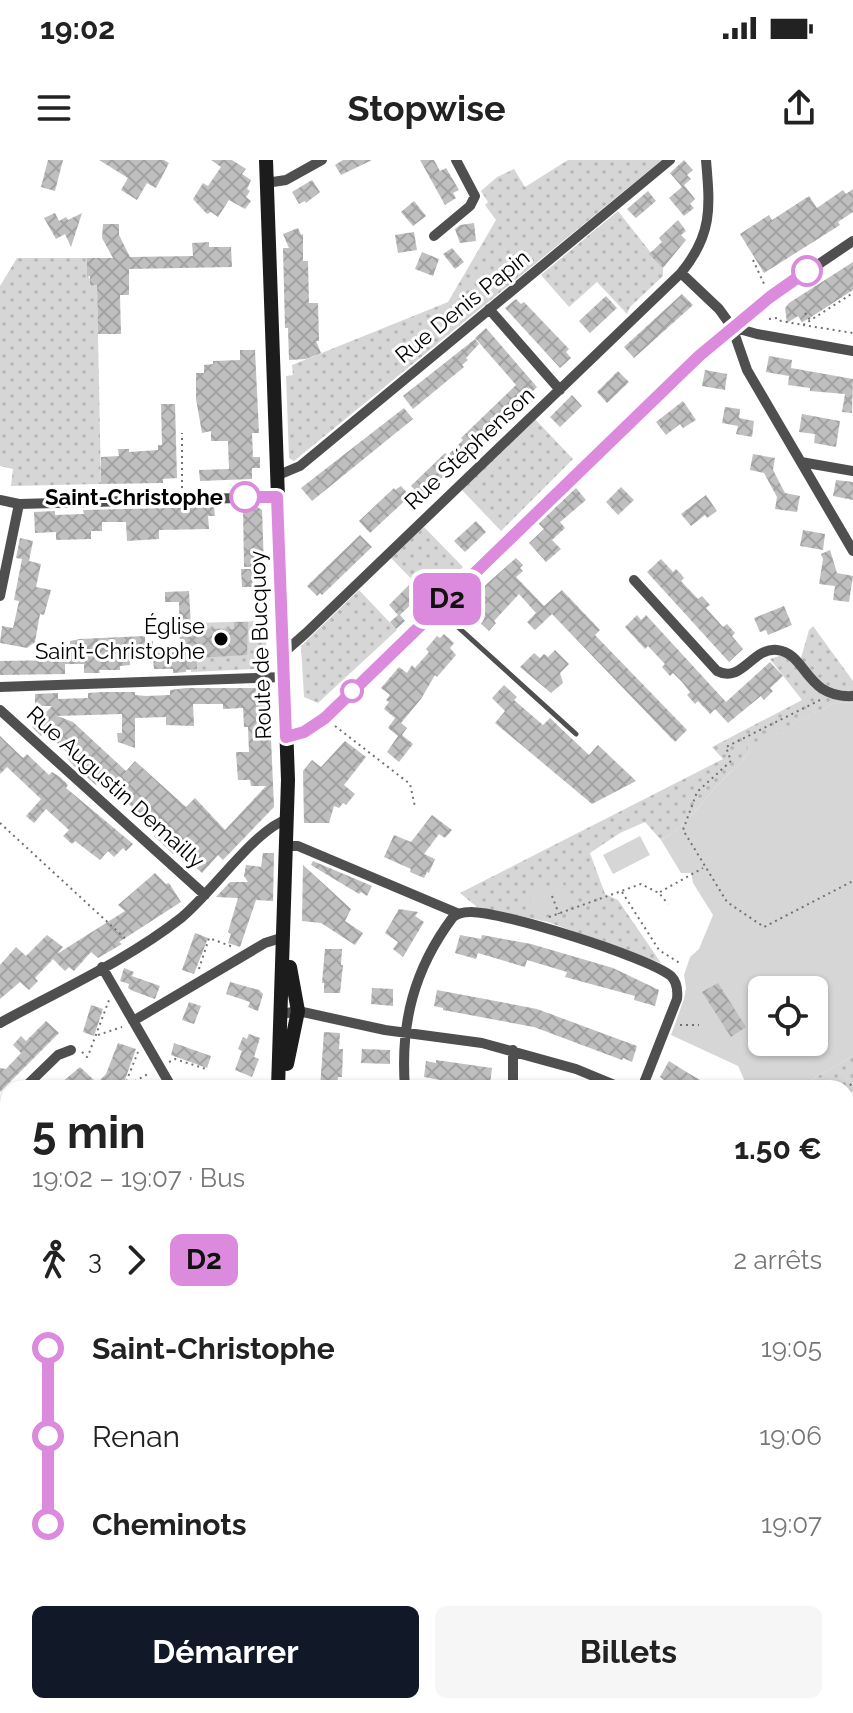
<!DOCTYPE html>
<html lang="fr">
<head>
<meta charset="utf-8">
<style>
  :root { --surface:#fff; --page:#f6f6f6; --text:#222; --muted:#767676; --accent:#111827 }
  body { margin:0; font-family:Raleway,sans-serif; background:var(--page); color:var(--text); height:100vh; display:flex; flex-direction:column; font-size:30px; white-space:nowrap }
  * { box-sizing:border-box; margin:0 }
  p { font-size:26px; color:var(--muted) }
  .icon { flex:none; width:44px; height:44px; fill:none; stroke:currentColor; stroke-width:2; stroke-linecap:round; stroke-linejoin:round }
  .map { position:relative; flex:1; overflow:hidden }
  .panel { position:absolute; left:0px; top:920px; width:854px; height:634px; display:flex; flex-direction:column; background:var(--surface); border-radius:24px 24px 0 0; box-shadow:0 2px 6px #0004 }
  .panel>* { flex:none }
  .badge { padding:0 16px; border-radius:12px; font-size:28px; line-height:52px }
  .fabs { position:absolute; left:748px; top:816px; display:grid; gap:16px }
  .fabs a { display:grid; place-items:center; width:80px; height:80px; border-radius:12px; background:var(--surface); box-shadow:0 2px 6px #0004; font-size:40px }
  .map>.badge { position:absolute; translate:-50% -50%; box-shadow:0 0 0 4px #fff }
  .legs { display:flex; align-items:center; gap:12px; height:88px; padding:0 32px; font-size:26px }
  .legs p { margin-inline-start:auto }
  .summary { display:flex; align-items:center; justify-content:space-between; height:136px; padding:0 32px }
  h1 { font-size:44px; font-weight:700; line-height:60px }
  .primary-button { display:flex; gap:16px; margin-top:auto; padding:16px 32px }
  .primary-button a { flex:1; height:92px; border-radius:12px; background:var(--accent); color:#fff; font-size:32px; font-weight:700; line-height:92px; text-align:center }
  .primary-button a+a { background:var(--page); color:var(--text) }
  ul { padding:0 32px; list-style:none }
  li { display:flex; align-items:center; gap:28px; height:88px; font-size:30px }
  li i { display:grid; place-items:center; width:12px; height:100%; margin:0 10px; background:currentColor }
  li i::after { content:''; width:20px; height:20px; margin:-10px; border:6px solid; border-radius:50%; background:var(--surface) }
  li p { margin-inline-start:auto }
  li:first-child i { background:linear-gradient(#0000 50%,currentColor 0) }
  li:last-child i { background:linear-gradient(currentColor 50%,#0000 0) }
  .status { display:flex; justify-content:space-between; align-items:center; height:56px; padding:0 40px; background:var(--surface); direction:ltr }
  .status svg { height:22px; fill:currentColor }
  header { display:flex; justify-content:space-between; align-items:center; height:104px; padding:0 32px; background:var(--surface); font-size:36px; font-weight:700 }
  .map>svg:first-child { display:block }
  .grass { fill:url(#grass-dots) }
  .garden { fill:#d6d6d6; fill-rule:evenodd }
  .building { fill:url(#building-cross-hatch); fill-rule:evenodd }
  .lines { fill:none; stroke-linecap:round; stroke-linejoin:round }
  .path { stroke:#717171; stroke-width:2; stroke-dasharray:2 4; stroke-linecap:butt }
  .service { stroke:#4f4f4f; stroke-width:5 }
  .minor { stroke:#4f4f4f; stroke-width:10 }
  .secondary { stroke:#1c1c1c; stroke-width:14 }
  .line-1-casing { stroke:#fff; stroke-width:18 }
  .line-1 { stroke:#dc8add; stroke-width:12 }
  .stop-1-dot { fill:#fff; stroke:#dc8add; stroke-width:4 }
  .poi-dot { fill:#000; stroke:#fff; stroke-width:3 }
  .labels { text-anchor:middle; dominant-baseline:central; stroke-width:6; stroke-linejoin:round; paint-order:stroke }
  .street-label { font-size:22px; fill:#000; stroke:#fff }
  .stop-label { font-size:22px; font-weight:bold; fill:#000; stroke:#fff; text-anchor:end }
  .poi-label { font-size:22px; fill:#000; stroke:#fff; text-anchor:end }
</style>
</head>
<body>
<div class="status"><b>19:02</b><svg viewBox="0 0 49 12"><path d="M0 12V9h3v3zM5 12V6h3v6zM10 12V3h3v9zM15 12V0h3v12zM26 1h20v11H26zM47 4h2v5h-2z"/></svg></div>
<header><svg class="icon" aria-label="menu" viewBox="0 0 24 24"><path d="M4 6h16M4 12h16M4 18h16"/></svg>Stopwise<svg class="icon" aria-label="share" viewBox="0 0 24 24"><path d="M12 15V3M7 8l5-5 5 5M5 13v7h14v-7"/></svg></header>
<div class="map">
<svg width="853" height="1553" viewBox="0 0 853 1553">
  <defs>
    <pattern id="grass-dots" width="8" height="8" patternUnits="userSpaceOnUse" patternTransform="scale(2)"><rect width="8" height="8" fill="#d6d6d6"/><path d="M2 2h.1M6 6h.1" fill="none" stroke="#b6b6b6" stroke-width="1.8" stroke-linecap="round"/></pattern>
    <pattern id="building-cross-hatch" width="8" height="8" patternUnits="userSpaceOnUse" patternTransform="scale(2)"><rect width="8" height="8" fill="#bfbfbf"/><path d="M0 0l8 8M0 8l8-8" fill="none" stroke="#a2a2a2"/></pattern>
  </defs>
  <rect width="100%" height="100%" fill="#fff"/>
  <path class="grass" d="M568,0H662L294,301L289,298L286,216L293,215L292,205L448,142L496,60L485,45L488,42L481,31L497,17L514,9L525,27Z
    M618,51L663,108V116L630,147L627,154L597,122L569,147L541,115Z
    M17,98H87V116L97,125L101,324L11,326L13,309L0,306V126Z
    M534,258L573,299L501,371L461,329Z
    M424,367L463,407L430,438L391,398Z
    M359,430L397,470L318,543L304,537L301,486Z
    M265,461L267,499L254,509L191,512V463Z
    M813,466L853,521V543L837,542L748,587L749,592C740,605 733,610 722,621C701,641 688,666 661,680L645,662L620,673L590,693L605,734L618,740L661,803L548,762L477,747L460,733L723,599L712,587L802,540L770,499L789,493L801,498L809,470Z
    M853,896V930L846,938V928H797Z"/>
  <path class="garden" d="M837,542L853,543V896L797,928H748L738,906L671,875L684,839L686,828L684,815L690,797L699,789L713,755L693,723L691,713H681L661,680C688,666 701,641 722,621C732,611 741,604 749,592L747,587ZM762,830H814V882H762Z
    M640,676L650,695L613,714L603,695Z
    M562,721L571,744L541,755L528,750L532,733Z
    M8,1174V1239L0,1244V1179Z"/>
  <path class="building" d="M48,0H63L55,31L41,27Z
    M99,0H164L169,3L156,28L147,23L137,40L121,30L128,18Z
    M211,0H232L246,9L242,14L251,20L247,29L250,31L246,37L251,41L245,49L229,40L218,57L211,52L207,54L193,39L203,23L208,26L221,7Z
    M343,0H372L341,15L335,5Z
    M420,0H434L440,11L446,8L459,30L453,33L456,38L445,45Z
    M684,0L693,10L687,15L691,19L684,25L695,39L690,44L694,48L684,56L669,38L682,27L670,13Z
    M312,20L320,32L306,43L305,41L299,44L292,32Z
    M853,29V52L838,62L840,65L764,113L740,74L769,55L772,60L809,36L817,48L843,30L846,34Z
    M648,31L656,41L636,58L627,49Z
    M414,41L426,56L413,66L401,52Z
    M55,53L59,61L66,57L68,60L82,53L71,87L65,74L56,79L44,58Z
    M678,60L686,71L681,75L686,80L663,108L649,94L662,82L659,78Z
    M474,63L476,81L460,83L455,69L460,65Z
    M103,64H119V75L130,97L193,96L192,83L209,82V87H231L232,107L129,109V135H120L121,174H98L97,125H90V116L87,117V98H113L102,78Z
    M298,68L301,75L303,74V101H308L309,143H318L319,181H316L321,193L306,199L289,200L288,168H285L283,88H289L283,74Z
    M414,72L417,90L398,93L395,75Z
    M452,88L464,102L455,109L443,94Z
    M422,92L439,99L433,116L415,109Z
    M853,102V130L808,159L802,162L798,156L787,163L785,148L789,143Z
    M682,134L693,145L634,198L624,187Z
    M606,136L617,148L590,173L579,161Z
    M516,139L521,144L524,142L569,189L566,192L571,198L560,208L505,148Z
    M486,168L537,227L422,337L411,326L445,293L448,295L463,280L461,278L516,225L475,178Z
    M475,179L479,184L466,198L468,200L462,205L464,207L413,249L403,236Z
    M240,190H255L259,273H252L253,297H260V308H252V319L200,321L199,310L229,309L228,281H211V271L202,273L196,239V213H204V205L213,204V201L240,200Z
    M769,196L792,200L791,208L853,219L852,253L842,252L845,234L810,231V228L788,225L789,216L766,212Z
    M705,210L727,214L725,230L702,226Z
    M618,211L629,222L607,243L597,232Z
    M572,235L582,246L560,267L550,257Z
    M683,241L696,260L683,268L680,264L666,275L656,262Z
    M161,244H175L177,318L163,319V323L101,324V297L119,296L118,289H129V292L158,290V285H162Z
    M725,247L740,249L739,258L754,261L752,277L736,274L738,266L722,263Z
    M404,248L413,259L312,341L301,328Z
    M802,254L840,261L836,287L814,283L815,274L799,272Z
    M753,294L775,298L773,310L785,333L800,336L797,352L775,349L777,337L764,313L750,310Z
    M836,320L853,322V340L833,336Z
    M401,326L410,336L370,373L359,361L394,328L395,330Z
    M621,327L634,340L618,355L606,342Z
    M576,328L586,340L560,362L565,368L552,380L561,389L546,402L529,383L544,369L538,363Z
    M706,335L717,351L707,358L705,355L691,366L681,354Z
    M243,346H256L262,350L264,406L244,407Z
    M214,347L215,356H208L209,369L159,370V379L127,381L126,362H102V371H91V379L56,380V372L35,373L34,352L55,351V355L84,354L83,350Z
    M476,361L486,372L465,392L454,381Z
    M803,370L825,374L823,390L800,386Z
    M360,375L372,387L322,435L320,433L317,436L307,426Z
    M20,378L33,381L29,401L41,404L36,427L51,430L44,455L40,454L35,482L27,488L0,483L2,466L13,468L19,441L14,440L22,399L16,398Z
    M830,390L837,413L853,416L849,442L833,440L835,426L819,424L823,399L821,394Z
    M516,398L523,405L520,408L523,411L516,417L544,446L562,430L600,470L595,475L687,570L675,582L552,454L535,470L527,462L536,453L519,434L494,461L496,463L489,471L478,461L470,469L458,457L480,430Z
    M661,399L673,412L676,409L681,414L684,418L681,421L698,439L702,436L710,445L706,448L723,467L727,464L735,473L732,476L743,489L729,502L647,412Z
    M241,409H252L253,427H242Z
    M411,423L422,434L400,455L405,461L396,469L390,462L398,455L389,445Z
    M189,431L191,468L234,469V462H248L247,495L197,498V509L186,510V512L173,513V509H154L153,498L130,499V505L120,506V510H99L100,513H84V504H65V514L0,515V501L63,500V494H70V481L80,479L145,476V481H153V493L180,492L179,442H165V432Z
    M784,446L792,465L768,475L766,470L760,472L754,458Z
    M637,455L641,460L646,455L726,542L770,502L783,516L770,528L773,531L764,540L761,536L728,563L715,549L710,554L698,541L695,544L687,535L690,532L682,522L673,513L670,516L662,507L665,504L648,486L645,489L625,467Z
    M444,474L454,483L450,488L456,495L437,517L435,515L421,539L401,563L407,568L402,575L413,584L399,602L387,592L398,576L388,568L395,558L384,549L389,542L386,540L390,535L381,528L399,507L407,513L412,505L415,508L429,492L426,489L437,476L440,478Z
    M555,490L569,504L560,513L563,523L551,533L520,507L534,493L540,498L544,494L548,497Z
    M504,525L517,537L514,540L543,565L550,558L589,595L598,585L636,621L592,644L495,563L505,551L492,538Z
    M186,528H265L269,532L274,647L223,700L218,695L202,713L178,689L173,694L154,676L163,667L147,652L143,657L101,619L96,625L74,606L67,598L70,595L45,572L41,576L32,567L52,546H35V534L58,533V539L88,538V533L103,532H135V535L146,536L170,535V530ZM193,544H223V549L243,548L244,567H248L249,592H236L238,620H250L251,626H266L225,670L195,638L186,647L135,601L126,611L73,562L57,556L122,554V573H117L118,582L135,588V558L166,557V565L194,566Z
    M0,576L23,598L27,594L49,615L52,612L60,617L68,625L66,628L133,684L126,691L123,688L114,697L108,691L100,700L75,681L72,684L63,676L69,670L46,649L34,663L26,656L41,639L7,607L0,614Z
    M345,581L366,597L344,625L355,634L346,645L343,643L339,648L334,646L329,663H304L303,611L312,600L321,607Z
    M432,655L452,670L445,678L439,674L424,694L435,699L429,713L427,712L424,718L410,712L411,709L384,697L394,675L411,682Z
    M263,693H274L273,741L256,740L240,787L228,783L231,774L228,772L238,738L216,737L230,722H248L244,716L246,705L261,707Z
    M313,701L372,726L367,736L361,732L359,734L311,705Z
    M303,705L351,749L345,761L363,773L355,785L321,763L302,761Z
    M155,713L166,724L169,723L181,742L119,782L122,784L98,798L91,792L74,811L69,807L65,811L53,799L35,818L38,821L29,830L20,822L0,839V805L16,787L26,796L47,775L63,787L57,794L125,751L118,745Z
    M399,749L418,752L415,756L424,762L403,797L393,789L398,782L385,773Z
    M195,773L208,778L194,814L182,810Z
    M460,775L481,779L482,775L493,777L531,784L613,808L659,830L655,846L634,840L635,836L565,817L567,812L527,800L525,807L478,793L476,799L455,793Z
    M325,789H342L341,805H343L340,833H324V823H322Z
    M124,808L134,812L132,816L160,826L155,839L133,831L128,828L129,824L120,821Z
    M230,822L259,830L263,834L258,851L248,847L250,842L226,834Z
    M718,823L746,867L731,877L702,832Z
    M372,828L393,829V846L371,844Z
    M437,830L537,849L637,886L632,902L623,898L622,900L534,867L443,850V848L434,846Z
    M189,842L201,846L194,864L182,860Z
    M91,845L103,849L94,876L83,872Z
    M46,861L59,873L0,932V908L6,909L21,893L13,885L21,876L26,881Z
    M324,872L340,873L339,889H343L342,917H338L337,928H320Z
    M249,874L260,878L254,897L259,899L252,917L235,910L242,891L238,889L243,877L247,879Z
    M118,883L136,889L122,928H55L80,907L97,923L106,914Z
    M174,883L211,896L207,908L171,895Z
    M362,889L390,890V904L361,903Z
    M436,900L492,908L490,924L473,921L472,925L464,924L459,928L439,924L440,920L424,917L426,901L436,903Z
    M669,901L688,913L714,928H676L668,923L660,917Z"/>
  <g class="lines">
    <path class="path" d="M753,100L765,126
      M805,153L810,160
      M769,159L778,158L781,161L803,165L853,133
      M803,165L853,173
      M182,328V273
      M820,540L726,587L731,601L697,632L683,670L727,742L764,767L853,721
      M335,566L410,624L415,647
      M0,663L128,781
      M622,732L659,790L681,804
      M660,732L703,708
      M552,736L559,754
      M549,757L641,724L659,733L668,744
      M199,809L209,778L233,787
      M680,865H699
      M98,875L122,867
      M82,892L87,897L88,896L109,840
      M169,902L175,899L206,909
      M124,927L150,913
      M124,927L138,892
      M846,930L853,922
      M846,1278L853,1270
      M0,1396V1399"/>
    <path class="service" d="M438,449L576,574"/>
    <path class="minor" d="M266,23L286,20L322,0
      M434,76L470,46L475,36L456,0
      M681,113L719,149L732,167L747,210L853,391
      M489,149L560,230
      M732,167L757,174L853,191
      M801,302L853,311
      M276,316L300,306L670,0
      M0,340L19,344L277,337
      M634,420L717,511C742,524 752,487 777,490C807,493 805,539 853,536
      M0,436L19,344
      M282,489L289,488L306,473L681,113C713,74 710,47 706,0
      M0,527L284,517
      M0,550L205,735
      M286,577L304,572L325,558L699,196L770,137L853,81
      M288,686H298L457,753
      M102,807L172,928
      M282,854L298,851L385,870L482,883L576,909L622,928
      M133,861L265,783L284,777
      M0,863C60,830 126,801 181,758C212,733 255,669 288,659
      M24,928L58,895L71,890
      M405,928C400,863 414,809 453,757C458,753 463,752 470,752C501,751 648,797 671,816C677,822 678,830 677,839L642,928
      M513,928V890
      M0,953L8,945
      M846,1065L853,1058
      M0,1078L8,1076
      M846,1098L853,1104
      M846,1303L853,1309
      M846,1397L853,1401
      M0,1416L8,1421
      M0,1446L8,1447
      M50,1546L51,1553
      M338,1546L348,1553
      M509,1546L519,1553
      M817,1546L825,1553
      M78,1553L101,1546
      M570,1553L601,1547L621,1553
      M799,1553L804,1546"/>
    <path class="secondary" d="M266,0L288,620L278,928
      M287,904L298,851L290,807
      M241,1553V1546"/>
  </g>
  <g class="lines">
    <g class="line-1-casing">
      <path id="line-1" d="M245,337H277L286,577L304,572L325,558L699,196L770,137L807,111"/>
    </g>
    <use href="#line-1" class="line-1"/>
  </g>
  <g class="stop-1-dot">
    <circle cx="807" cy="111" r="14"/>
    <circle cx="245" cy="337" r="14"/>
    <circle cx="352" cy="531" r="10"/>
  </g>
  <circle class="poi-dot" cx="221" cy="479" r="8"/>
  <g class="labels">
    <g class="street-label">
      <text transform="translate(462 146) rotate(-39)">Rue Denis Papin</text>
      <text transform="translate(469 288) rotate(-43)">Rue Stéphenson</text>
      <text transform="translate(260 485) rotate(-92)">Route de Bucquoy</text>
      <text transform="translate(116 627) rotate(42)">Rue Augustin Demailly</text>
    </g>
    <g class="stop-label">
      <text x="223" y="337">Saint-Christophe</text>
    </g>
    <g class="poi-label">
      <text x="205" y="466">Église<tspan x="205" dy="25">Saint-Christophe</tspan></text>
    </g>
  </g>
</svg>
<div class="fabs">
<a><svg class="icon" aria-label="locate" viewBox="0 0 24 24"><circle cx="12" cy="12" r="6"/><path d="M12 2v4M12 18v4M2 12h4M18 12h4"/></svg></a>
</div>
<b class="badge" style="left:447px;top:439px;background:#dc8add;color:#111">D2</b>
<section class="panel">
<div class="summary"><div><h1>5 min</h1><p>19:02 – 19:07 · Bus</p></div><b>1.50 €</b></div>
<div class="legs"><svg class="icon" aria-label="walk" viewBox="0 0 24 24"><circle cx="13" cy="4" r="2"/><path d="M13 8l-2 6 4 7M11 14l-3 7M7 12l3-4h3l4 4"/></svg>3<svg class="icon" aria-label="forward" viewBox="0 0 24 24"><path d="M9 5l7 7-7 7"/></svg><b class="badge" style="background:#dc8add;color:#111">D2</b><p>2 arrêts</p></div>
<ul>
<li><i style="color:#dc8add"></i><b>Saint-Christophe</b><p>19:05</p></li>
<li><i style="color:#dc8add"></i><span>Renan</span><p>19:06</p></li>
<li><i style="color:#dc8add"></i><b>Cheminots</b><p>19:07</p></li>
</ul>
<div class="primary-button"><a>Démarrer</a><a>Billets</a></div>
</section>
</div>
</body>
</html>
